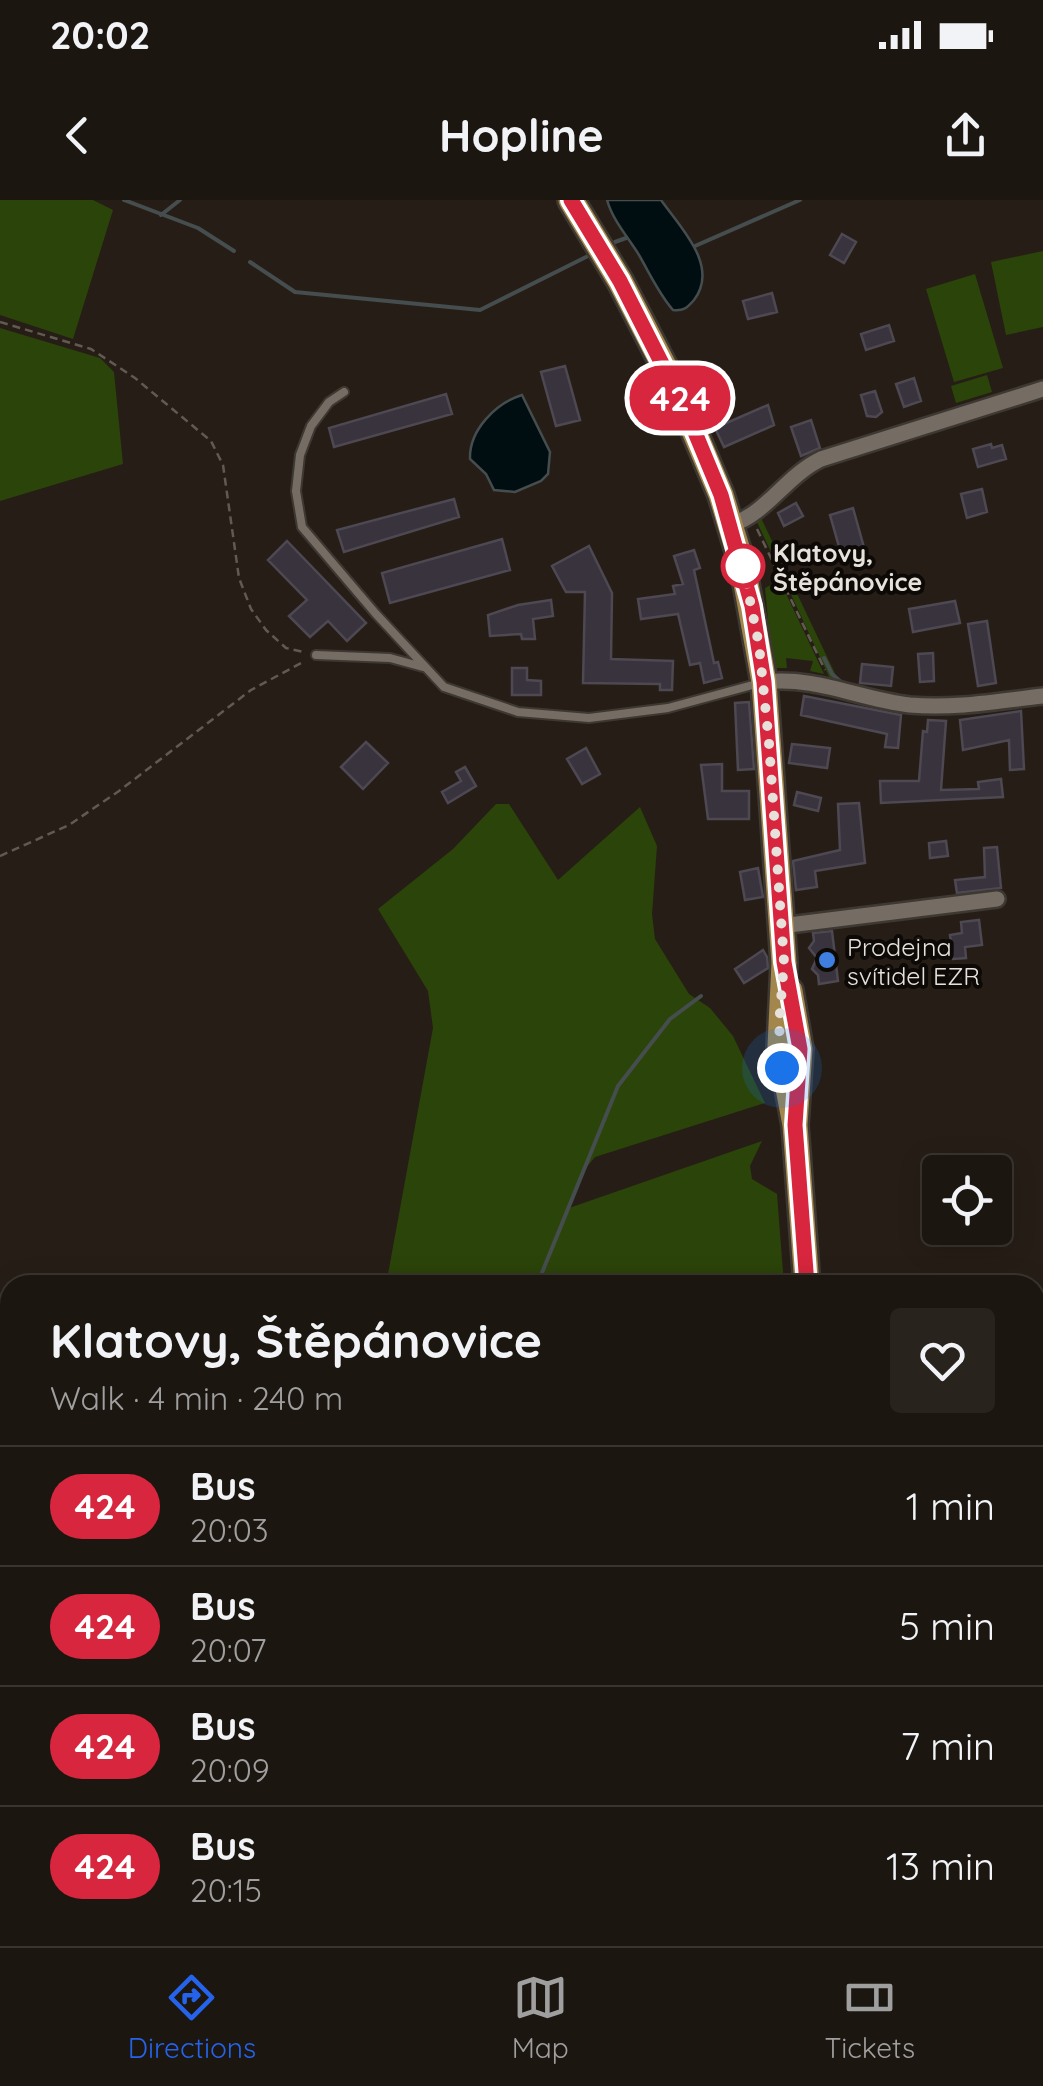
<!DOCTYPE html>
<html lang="en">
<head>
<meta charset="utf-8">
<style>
  :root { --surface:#1c1610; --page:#29231e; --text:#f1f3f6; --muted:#a09f9f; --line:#3a3530; --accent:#2563eb }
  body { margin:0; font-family:Quicksand,sans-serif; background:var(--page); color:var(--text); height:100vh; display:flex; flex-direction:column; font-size:38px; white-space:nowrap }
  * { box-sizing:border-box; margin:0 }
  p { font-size:32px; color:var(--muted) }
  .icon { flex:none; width:55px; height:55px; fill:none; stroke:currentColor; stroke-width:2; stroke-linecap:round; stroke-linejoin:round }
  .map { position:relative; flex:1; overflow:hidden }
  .panel { position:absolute; left:0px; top:1075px; width:1045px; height:672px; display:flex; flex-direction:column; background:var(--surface); border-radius:30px 30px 0 0; box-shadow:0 5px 25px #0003,0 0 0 2px var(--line) }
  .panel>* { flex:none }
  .badge { padding:0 20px; border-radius:32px; font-size:35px; line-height:65px }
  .fabs { position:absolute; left:922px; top:955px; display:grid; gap:20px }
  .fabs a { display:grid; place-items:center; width:90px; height:90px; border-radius:10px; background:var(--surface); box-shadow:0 5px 25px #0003,0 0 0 2px var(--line); font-size:50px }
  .you { position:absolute; width:50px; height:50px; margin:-25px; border:8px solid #fff; border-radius:50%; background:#1a73e8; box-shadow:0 0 0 15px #1a73e833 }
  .map>.badge { position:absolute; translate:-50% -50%; box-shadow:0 0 0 5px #fff }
  .round { display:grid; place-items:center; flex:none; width:105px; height:105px; border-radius:10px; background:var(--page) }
  .overview { display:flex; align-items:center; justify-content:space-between; height:170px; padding:0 50px }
  h1 { font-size:48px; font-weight:700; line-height:75px }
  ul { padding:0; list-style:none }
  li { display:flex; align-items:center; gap:30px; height:120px; padding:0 50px; border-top:2px solid var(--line) }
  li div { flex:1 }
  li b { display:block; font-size:38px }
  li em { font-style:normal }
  li .badge { min-width:110px; font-weight:700; text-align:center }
  .status { display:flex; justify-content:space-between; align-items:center; height:70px; padding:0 50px; background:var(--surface); direction:ltr }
  .status svg { height:28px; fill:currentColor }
  header { display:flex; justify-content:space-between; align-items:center; height:130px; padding:0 50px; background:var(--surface); font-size:45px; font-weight:700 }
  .dock { display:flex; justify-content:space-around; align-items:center; height:140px; border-top:2px solid var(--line); background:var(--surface); font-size:28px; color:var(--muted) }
  .dock a { display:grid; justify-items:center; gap:5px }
  .dock .selected { color:var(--accent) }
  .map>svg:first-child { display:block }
  .green { fill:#2b4409 }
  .water { fill:#000e11; stroke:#454d4e; stroke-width:2.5 }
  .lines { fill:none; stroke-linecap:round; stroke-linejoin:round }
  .stream { stroke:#454d4e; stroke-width:4 }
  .building { fill:#38333c; stroke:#4d4852; stroke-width:2.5 }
  .service-casing { stroke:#3e3833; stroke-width:12 }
  .minor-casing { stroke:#3e3833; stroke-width:20 }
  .primary-casing { stroke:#3e3833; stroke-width:30 }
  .path { stroke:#615a52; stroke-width:2.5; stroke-dasharray:8 5; stroke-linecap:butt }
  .service { stroke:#756c63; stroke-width:8 }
  .minor { stroke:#756c63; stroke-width:15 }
  .primary { stroke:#a3864c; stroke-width:25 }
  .line-casing { stroke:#fff; stroke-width:22 }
  .line { stroke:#d7263d; stroke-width:15 }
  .walk { stroke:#e6e1db; stroke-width:10; stroke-dasharray:0 18 }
  .stop-dot { fill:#fff; stroke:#d7263d; stroke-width:5 }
  .shop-dot { fill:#3f7fe0; stroke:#0c0906; stroke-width:4 }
  .labels { text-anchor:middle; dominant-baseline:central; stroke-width:8; stroke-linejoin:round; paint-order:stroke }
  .stop-label { font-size:25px; font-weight:bold; fill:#e6e1db; stroke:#0c0906; text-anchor:start }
  .poi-label { font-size:25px; fill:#e6e1db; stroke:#0c0906; text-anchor:start }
</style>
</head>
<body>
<div class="status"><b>20:02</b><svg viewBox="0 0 49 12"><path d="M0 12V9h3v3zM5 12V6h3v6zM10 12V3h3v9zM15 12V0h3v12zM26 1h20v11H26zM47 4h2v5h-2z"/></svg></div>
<header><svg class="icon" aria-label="back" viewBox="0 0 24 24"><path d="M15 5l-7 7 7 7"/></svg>Hopline<svg class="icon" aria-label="share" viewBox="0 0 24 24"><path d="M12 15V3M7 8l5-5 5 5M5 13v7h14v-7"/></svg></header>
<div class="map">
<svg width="1043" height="1746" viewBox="0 0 1043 1746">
  <rect width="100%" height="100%" fill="#261e16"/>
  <path class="green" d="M0,0H93L113,10L73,139L0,115Z
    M1043,51V127L1006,135L991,62Z
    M975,74L1003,168L954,182L926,89Z
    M0,128L100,158L114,172L123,264L0,301Z
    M987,175L992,192L956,203L951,186Z
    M761,318L840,484L831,481L783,377L786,375L783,368L779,369L757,322Z
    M780,381L824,474L810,471L813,461L786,458L787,468H776L771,452L765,388L771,385L774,391L779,389L777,382Z
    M496,604H509L558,680L640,607L657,646L652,714L655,739L689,794L710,808L733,836L765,903L595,957L586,968L569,1008L762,941L750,966L752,979L777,994L784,1085H386L433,828L428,791L378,709L453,649Z
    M256,1738H387L385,1746H255Z"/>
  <path class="water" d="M607,0H661C680,27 720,66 694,100C687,108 684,111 673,110C659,94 650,74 639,55C628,37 613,21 607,0Z
    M522,195L550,252L548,274L541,281L515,292L494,290L486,274L470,259C469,230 496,203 522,195Z"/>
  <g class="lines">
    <path class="stream" d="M124,0L198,28L234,51
      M161,15L180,0
      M615,42L626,38
      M695,46L800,0
      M250,62L295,92L480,110L588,56
      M824,458L832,474L841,482
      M537,1085L618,886L670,819L701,796
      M550,1738L554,1746"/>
  </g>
  <path class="building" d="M842,34L856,42L844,63L830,55Z
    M772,93L777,112L748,119L743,101Z
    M889,125L894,141L866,150L861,134Z
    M565,166L580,220L556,226L541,172Z
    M716,174L726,202L709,209L698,181Z
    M914,178L921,201L904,207L896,184Z
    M875,191L882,212L876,217L867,216L861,195Z
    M446,194L452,214L334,247L329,228Z
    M768,205L774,225L724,247L715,228Z
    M811,220L820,248L801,256L791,227Z
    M991,244L992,248L1002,245L1006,259L978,267L973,249Z
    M982,289L987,312L967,318L961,294Z
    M454,299L459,317L344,352L337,330Z
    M796,303L803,316L784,326L778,313Z
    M853,308L865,351L842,357L830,315Z
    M502,339L510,370L390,403L382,373Z
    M287,341L366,423L347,441L328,421L310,437L289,416L307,400L268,360Z
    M589,346L612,393L611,459L673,461L672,490H660V484L583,483L585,392H566L552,366Z
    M694,350L700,368L694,370L714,463L718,462L722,478L704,483L700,463L690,465L678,414L641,419L638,399L675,394L673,386L683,384L674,356Z
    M551,400L553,416L533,419L535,439H522L521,434L490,436L488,415L518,405Z
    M955,401L960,423L913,432L909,409Z
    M987,421L996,483L978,486L968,424Z
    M933,453L934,481L920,482L918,454Z
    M862,464L893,467L891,486L860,483Z
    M512,468H527V480L541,481V495H512Z
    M804,496L901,515L898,548L885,547L887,534L801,515Z
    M749,502L754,569L738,570L735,503Z
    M1021,511L1024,569L1010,570L1009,540L963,550L960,520Z
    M928,520L946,521L941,590L979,589L978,582L1001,579L1003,597L881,603L880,581H919L923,531L927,532Z
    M366,542L388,563L363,589L341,567Z
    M792,544L830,548L827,568L789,563Z
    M586,548L600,574L582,584L567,559Z
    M722,564V591H749V619H708L701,565Z
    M465,567L476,586L448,603L442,592L461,581L456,572Z
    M797,592L821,598L818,611L794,605Z
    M859,603L865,663L815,671L817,687L796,690L793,661L840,650L838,604Z
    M946,641L948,656L930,658L929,643Z
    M997,647L1001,688L957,693L955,680L985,677L984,648Z
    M758,668L763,697L745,700L740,672Z
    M979,720L982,745L965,747L966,758L953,759L950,735L962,733L961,722Z
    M832,731L838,781L819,784L818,775L812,769L817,758L809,748L814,741L813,733Z
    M763,750L767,757L768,768L744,783L735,769Z"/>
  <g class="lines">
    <g class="service-casing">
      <path id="service" d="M344,192L329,202L311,226L300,255L296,291L302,327L376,414L444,487L518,512L589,518L668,508L760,483
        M316,455L390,458L423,467"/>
    </g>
    <g class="minor-casing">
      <path id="minor" d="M731,325C767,313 786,276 821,259L1043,189
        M764,482C817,476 858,499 910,505C954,509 999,501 1043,496
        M781,726L997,699"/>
    </g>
    <g class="primary-casing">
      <path id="primary" d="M571,0L620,81L678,193L721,295L743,367L764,482L784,763L780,846L795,925
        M790,791L800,849L795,925L807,1085
        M906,1738L909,1746"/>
    </g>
    <path class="path" d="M0,122L91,149L135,178L211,241L223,265L239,378L251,409L266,430L286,448L304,452
      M757,329L825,470
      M0,656L69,625L119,591L251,490L305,461"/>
    <use href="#service" class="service"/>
    <use href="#minor" class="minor"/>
    <use href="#primary" class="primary"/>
  </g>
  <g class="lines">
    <g class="line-casing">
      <path id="line" d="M571,0L620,81L687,213L721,295L752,406L764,482L784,762L800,849L795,925L807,1085"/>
    </g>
    <use href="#line" class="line"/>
    <path class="walk" d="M743,366L759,445L769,543L784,762L779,825L782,868"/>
  </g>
  <circle class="stop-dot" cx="743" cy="366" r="20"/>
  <circle class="shop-dot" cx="827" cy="760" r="10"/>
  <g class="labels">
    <g class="stop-label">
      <text x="773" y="352">Klatovy,<tspan x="773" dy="29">Štěpánovice</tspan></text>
    </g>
    <g class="poi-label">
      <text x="847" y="746">Prodejna<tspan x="847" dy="29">svítidel EZR</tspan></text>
    </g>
  </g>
</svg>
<div class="fabs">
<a><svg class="icon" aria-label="locate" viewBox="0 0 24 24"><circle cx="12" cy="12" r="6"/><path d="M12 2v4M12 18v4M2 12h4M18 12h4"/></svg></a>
</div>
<div class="you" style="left:782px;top:868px"></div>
<b class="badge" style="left:680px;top:198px;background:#d7263d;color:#fff">424</b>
<section class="panel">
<div class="overview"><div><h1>Klatovy, Štěpánovice</h1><p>Walk · 4 min · 240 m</p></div><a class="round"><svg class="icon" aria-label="heart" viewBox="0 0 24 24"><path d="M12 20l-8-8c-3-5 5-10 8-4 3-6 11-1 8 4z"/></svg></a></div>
<ul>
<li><span class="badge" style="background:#d7263d;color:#fff">424</span><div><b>Bus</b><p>20:03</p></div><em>1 min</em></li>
<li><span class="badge" style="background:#d7263d;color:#fff">424</span><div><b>Bus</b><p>20:07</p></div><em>5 min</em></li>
<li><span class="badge" style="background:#d7263d;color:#fff">424</span><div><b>Bus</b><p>20:09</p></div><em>7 min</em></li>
<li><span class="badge" style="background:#d7263d;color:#fff">424</span><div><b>Bus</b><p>20:15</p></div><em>13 min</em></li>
</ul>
</section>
</div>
<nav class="dock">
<a class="selected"><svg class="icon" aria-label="directions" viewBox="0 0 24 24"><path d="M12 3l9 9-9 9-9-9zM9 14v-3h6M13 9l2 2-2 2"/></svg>Directions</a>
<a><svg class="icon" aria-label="map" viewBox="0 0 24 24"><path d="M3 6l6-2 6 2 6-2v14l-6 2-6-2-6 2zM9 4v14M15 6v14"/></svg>Map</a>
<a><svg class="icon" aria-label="tickets" viewBox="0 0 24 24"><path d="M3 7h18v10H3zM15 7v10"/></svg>Tickets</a>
</nav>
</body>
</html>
